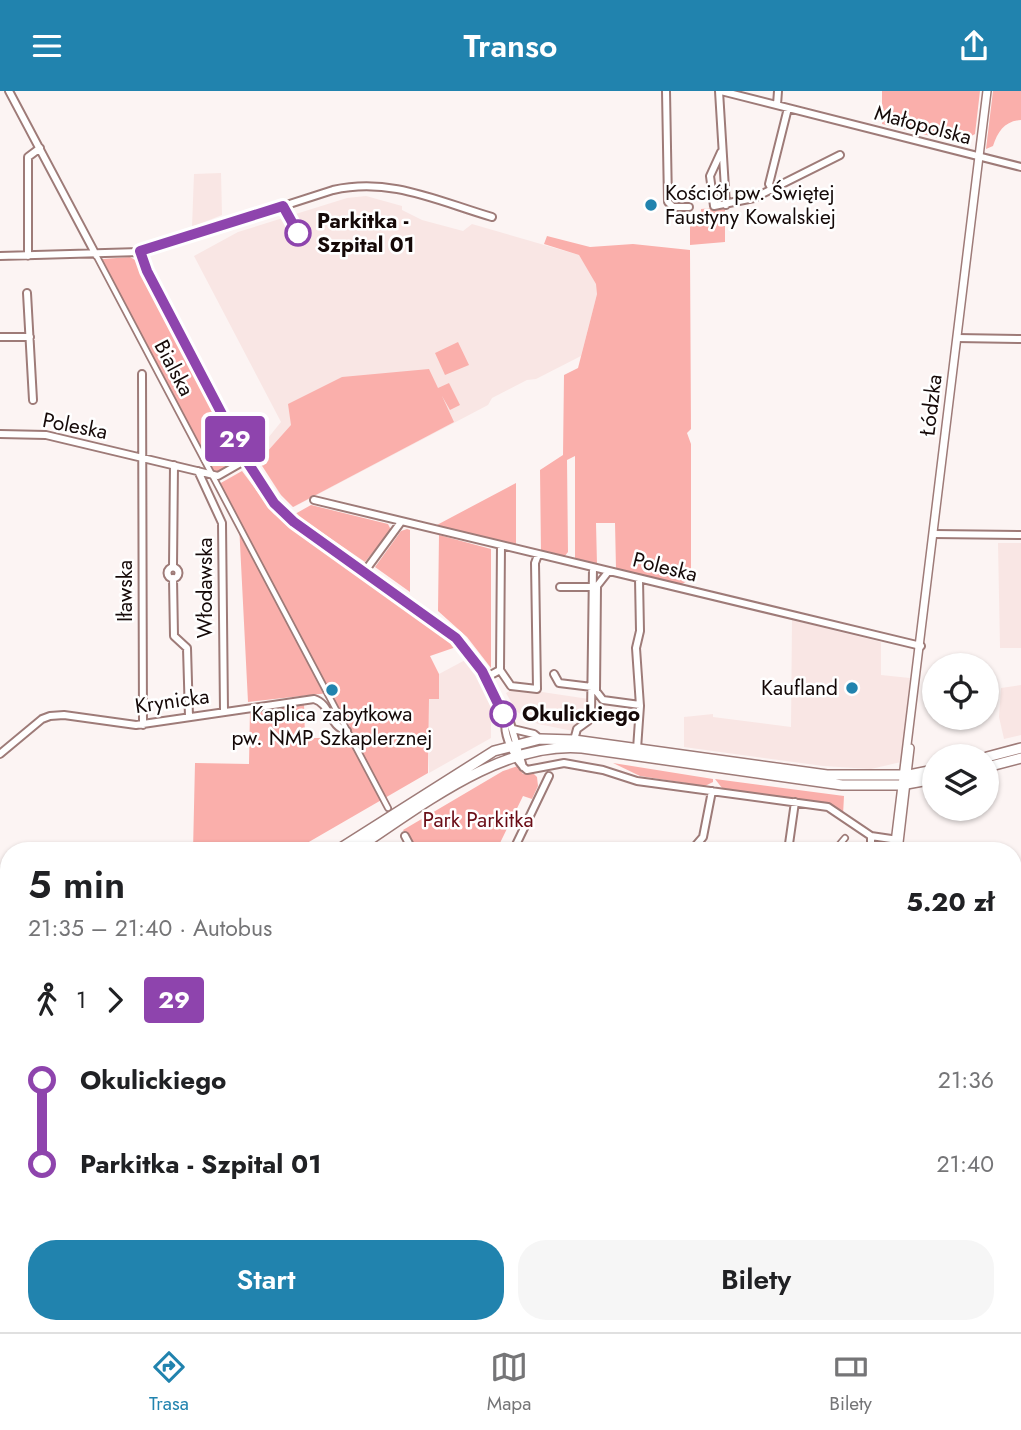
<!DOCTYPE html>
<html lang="pl">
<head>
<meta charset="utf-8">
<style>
  :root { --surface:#fff; --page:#f6f6f6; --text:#202124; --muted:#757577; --line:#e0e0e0; --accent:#2183ae }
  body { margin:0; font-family:Jost,sans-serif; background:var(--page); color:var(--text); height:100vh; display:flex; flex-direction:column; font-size:26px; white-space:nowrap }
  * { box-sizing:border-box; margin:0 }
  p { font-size:23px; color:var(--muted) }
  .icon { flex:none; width:38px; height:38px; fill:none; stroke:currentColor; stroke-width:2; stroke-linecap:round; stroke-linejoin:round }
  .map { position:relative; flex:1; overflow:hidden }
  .sheet { position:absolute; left:0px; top:751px; width:1022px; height:492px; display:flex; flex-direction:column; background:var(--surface); border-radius:28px 28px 0 0; box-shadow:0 2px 5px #0004 }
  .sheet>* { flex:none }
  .badge { padding:0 14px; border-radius:5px; font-size:24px; line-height:46px }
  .buttons { position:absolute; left:922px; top:562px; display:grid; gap:14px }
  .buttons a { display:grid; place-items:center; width:77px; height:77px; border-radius:50%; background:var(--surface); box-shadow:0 2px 5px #0004; font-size:35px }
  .map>.badge { position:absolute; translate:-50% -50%; box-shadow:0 0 0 4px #fff }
  .legs { display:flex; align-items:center; gap:10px; height:77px; padding:0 28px; font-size:23px }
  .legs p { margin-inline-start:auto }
  .overview { display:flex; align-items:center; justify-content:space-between; height:119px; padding:0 28px }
  h1 { font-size:38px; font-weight:600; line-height:52px }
  .cta { display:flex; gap:14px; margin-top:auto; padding:14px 28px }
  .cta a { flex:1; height:80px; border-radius:28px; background:var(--accent); color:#fff; font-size:28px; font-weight:600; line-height:80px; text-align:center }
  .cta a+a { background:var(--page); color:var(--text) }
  ul { padding:0 28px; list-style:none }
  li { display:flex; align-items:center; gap:24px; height:84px; font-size:26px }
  li i { display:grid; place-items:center; width:10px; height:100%; margin:0 9px; background:currentColor }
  li i::after { content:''; width:18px; height:18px; margin:-9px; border:5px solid; border-radius:50%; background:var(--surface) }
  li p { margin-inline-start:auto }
  li:first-child i { background:linear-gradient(#0000 50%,currentColor 0) }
  li:last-child i { background:linear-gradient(currentColor 50%,#0000 0) }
  header { display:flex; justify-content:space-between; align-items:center; height:91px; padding:0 28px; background:var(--accent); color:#fff; font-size:32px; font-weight:600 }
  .tabs { display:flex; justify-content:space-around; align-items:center; height:98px; border-top:2px solid var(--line); background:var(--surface); font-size:19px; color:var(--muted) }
  .tabs a { display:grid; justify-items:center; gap:4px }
  .tabs .on { color:var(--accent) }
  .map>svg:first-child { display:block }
  .built { fill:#f9e6e4 }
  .green { fill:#faafab }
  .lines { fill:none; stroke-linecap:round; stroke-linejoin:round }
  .pedestrian-casing { stroke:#9e7b78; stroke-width:8 }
  .minor-casing { stroke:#9e7b78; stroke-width:10 }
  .tertiary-casing { stroke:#9e7b78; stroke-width:10 }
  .secondary-casing { stroke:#9e7b78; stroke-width:11 }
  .primary-casing { stroke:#9e7b78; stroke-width:12 }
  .pedestrian { stroke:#fff; stroke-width:4.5 }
  .minor { stroke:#fff; stroke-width:6 }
  .tertiary { stroke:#fff; stroke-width:7 }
  .secondary { stroke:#fff; stroke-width:8 }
  .primary { stroke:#fff; stroke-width:9 }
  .line-1-casing { stroke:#fff; stroke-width:16 }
  .line-1 { stroke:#8e44ad; stroke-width:10 }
  .poi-dot { fill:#2183ae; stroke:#fff; stroke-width:2.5 }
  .stop-1-dot { fill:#fff; stroke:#8e44ad; stroke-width:3.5 }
  .labels { text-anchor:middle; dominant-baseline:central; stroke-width:5; stroke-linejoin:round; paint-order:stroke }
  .street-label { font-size:21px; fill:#150908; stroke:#fff }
  .poi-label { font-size:21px; fill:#150908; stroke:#fff; text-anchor:start }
  .stop-label { font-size:21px; font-weight:bold; fill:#150908; stroke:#fff; text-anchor:start }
  .park-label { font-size:21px; fill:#6a0d16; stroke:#fff }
</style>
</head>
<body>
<header><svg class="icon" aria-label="menu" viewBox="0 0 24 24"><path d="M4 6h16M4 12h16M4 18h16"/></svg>Transo<svg class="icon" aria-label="share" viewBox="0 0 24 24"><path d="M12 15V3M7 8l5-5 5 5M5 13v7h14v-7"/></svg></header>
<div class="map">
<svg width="1021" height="1241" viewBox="0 0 1021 1241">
  <rect width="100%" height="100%" fill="#fcf4f3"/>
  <path class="built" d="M221,82L222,124L192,136L194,83Z
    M366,105L402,115V119L422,129L463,140L472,133L579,164L597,193V203L581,265L536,288L527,289L492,307L488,314L294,416L279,402L255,363L281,331L194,165L238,141L347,107Z
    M998,452H1021V557H1000Z
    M792,529L881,551V584L910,587L901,671L871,678L823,675L684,656V626L713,623V626L791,636Z
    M469,567L491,610V647L429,682V608H439V583Z
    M1021,594V644L1004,648L999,626L1001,597Z
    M515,597L589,608L587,625L574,633L573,640L538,633L517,621L506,602Z
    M1013,1157H1021V1231L1013,1233Z"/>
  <path class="green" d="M882,0H980L975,43L959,52L882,33Z
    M993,0H1021V29C1005,30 998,40 993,55L986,58Z
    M725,116V151L690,154V123L701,122V118Z
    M547,145L590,156L633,153L690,159L691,338L687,342L691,353V488L680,494L616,478L615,432H596L597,474L575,469V365L567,369L568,461L564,466L541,461L540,379L563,364L564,284L578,277L597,203L596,193L579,164L544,153Z
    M130,166L137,170L148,190L240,363L237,370L218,381L211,378L102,170L103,168Z
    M458,251L469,274L445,284L435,262Z
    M429,278L438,297L449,292L460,314L450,319L442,305L454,331L293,416L281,404L257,367L266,362L291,334L288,313L342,286Z
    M242,380L274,423L449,540L459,555L430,565L439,583V608H429L428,682L295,759L193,760L195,672L249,673L250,619L304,612L305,647H335L350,636L329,602L248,611L239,433L219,393Z
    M516,392V454L435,435Z
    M311,414L388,433L391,439L365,471L295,423Z
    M407,438L410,439V501L375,476L401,440Z
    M439,444L491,458V577L467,546L438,520Z
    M613,672L713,688V691L705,695L640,685Z
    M518,675L523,683L532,681L537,686L538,695L532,708L523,705L500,752L505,759H415L403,739L503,680Z
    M715,688L844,705L843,724L829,712L805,709L804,712L799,711V708L761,703V706L755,705V702L722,697Z
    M9,1135V1234H196L195,1241H18L0,1235V1138L2,1140Z"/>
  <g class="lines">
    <g class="pedestrian-casing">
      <path id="pedestrian" d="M96,164L388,717
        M834,760L845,747"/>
    </g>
    <g class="minor-casing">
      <path id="minor" d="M9,0L96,164
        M666,0L668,111L673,116H689
        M719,0L726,114
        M721,0L1021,76
        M777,14L778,0
        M721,61L710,85L714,115L754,107L840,64
        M772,99L769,93L788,17
        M140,161L147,180L246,369L274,412L294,431L456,547L482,580L506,629L510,631L523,676
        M0,165L140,161L333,99C391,86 437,110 492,126
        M28,165V66L40,57
        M27,202L33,309
        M0,246H30
        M957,247L1021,248
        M142,283L143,634
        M0,343L46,344L218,385L246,369
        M198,380L222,432L224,620
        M314,409L921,555
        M934,443L1021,444
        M173,476L174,374
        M167.5 482a5.5 5.5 0 1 1 11 0a5.5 5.5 0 1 1-11 0Z
        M365,480L401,431
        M608,481L597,495L596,600L603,609L640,614
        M173,487L174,545L187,557L189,626
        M560,496H592
        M500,579L511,595L537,598L535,472L538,464
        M554,583L559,592L592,596
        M485,587L500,579L501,454
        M506,629C502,643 516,671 527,679L564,672L603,679L637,690L828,716L871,745L898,749
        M513,638L534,643L540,648
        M574,649L577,638L588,630L591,624L593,477
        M637,658L640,615L636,557L640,540L639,488
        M0,663L42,628L50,625L64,624L136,634L314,608C331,613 329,636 347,640
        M405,745L413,760
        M871,745V760
        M513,760L549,685
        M691,760L703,746L712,700
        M788,760L795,711
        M0,793L9,803
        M1013,932L1021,934
        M0,1019L9,1029
        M1013,1121H1021
        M630,1234V1241
        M916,1234L917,1241"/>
    </g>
    <g class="tertiary-casing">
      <path id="tertiary" d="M894,760L987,0
        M898,760L910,657
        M0,919L9,926
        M466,1234L482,1241
        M837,1241L839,1234
        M995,1241L1021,1236"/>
    </g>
    <g class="secondary-casing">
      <path id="secondary" d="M208,1241L211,1234"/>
    </g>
    <g class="primary-casing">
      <path id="primary" d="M987,666L1021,657
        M987,676L1021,667
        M336,760L494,660L540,648L574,649L827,684H909L934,679
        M353,760C419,717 501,650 582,657L842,694H901L934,688
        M0,849L9,841
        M0,860L9,852"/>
    </g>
    <use href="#pedestrian" class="pedestrian"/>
    <use href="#minor" class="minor"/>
    <use href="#tertiary" class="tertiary"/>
    <use href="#secondary" class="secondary"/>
    <use href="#primary" class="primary"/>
  </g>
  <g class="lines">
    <g class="line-1-casing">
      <path id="line-1" d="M298,142L283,115L140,160L147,180L246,369L274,412L294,431L456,547L482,580L503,623"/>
    </g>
    <use href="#line-1" class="line-1"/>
  </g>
  <g class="poi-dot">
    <circle cx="651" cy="114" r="7"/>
    <circle cx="852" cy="597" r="7"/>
    <circle cx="332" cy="599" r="7"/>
  </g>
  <g class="stop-1-dot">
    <circle cx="298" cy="142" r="12"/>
    <circle cx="503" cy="623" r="12"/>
  </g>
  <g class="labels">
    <g class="street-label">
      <text transform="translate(923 34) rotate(15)">Małopolska</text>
      <text transform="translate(174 277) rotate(62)">Bialska</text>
      <text transform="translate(931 314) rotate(-83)">Łódzka</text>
      <text transform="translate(75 335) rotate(11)">Poleska</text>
      <text transform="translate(665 476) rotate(14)">Poleska</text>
      <text transform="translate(205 497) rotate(-90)">Włodawska</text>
      <text transform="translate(125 500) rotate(-90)">Iławska</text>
      <text transform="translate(172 610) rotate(-8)">Krynicka</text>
    </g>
    <g class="poi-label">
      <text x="665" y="102">Kościół pw. Świętej<tspan x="665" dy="24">Faustyny Kowalskiej</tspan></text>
      <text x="838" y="597" text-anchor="end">Kaufland</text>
      <text x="332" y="623" text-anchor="middle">Kaplica zabytkowa<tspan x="332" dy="24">pw. NMP Szkaplerznej</tspan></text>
    </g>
    <g class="stop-label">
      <text x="317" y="130">Parkitka -<tspan x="317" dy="24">Szpital 01</tspan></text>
      <text x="522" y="623">Okulickiego</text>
    </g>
    <g class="park-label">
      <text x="478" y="729">Park Parkitka</text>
    </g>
  </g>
</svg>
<div class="buttons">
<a><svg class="icon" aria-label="locate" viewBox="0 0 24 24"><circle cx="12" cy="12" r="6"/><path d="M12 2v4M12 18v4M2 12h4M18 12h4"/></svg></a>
<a><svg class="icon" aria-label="layers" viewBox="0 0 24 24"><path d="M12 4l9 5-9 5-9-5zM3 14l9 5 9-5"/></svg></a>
</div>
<b class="badge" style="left:235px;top:348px;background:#8e44ad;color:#fff">29</b>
<section class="sheet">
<div class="overview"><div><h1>5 min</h1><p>21:35 – 21:40 · Autobus</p></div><b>5.20 zł</b></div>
<div class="legs"><svg class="icon" aria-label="walk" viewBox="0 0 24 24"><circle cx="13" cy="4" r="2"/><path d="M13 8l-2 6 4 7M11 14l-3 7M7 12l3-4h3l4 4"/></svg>1<svg class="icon" aria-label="forward" viewBox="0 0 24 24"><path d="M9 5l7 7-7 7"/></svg><b class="badge" style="background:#8e44ad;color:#fff">29</b></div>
<ul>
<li><i style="color:#8e44ad"></i><b>Okulickiego</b><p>21:36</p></li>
<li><i style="color:#8e44ad"></i><b>Parkitka - Szpital 01</b><p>21:40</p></li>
</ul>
<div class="cta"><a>Start</a><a>Bilety</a></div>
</section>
</div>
<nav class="tabs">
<a class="on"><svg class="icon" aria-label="directions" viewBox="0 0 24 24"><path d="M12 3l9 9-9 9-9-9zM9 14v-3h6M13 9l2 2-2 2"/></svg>Trasa</a>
<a><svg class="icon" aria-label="map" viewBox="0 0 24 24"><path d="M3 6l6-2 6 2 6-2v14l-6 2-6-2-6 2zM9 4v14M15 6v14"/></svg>Mapa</a>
<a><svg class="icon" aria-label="tickets" viewBox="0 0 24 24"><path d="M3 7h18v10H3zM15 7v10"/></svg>Bilety</a>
</nav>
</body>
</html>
